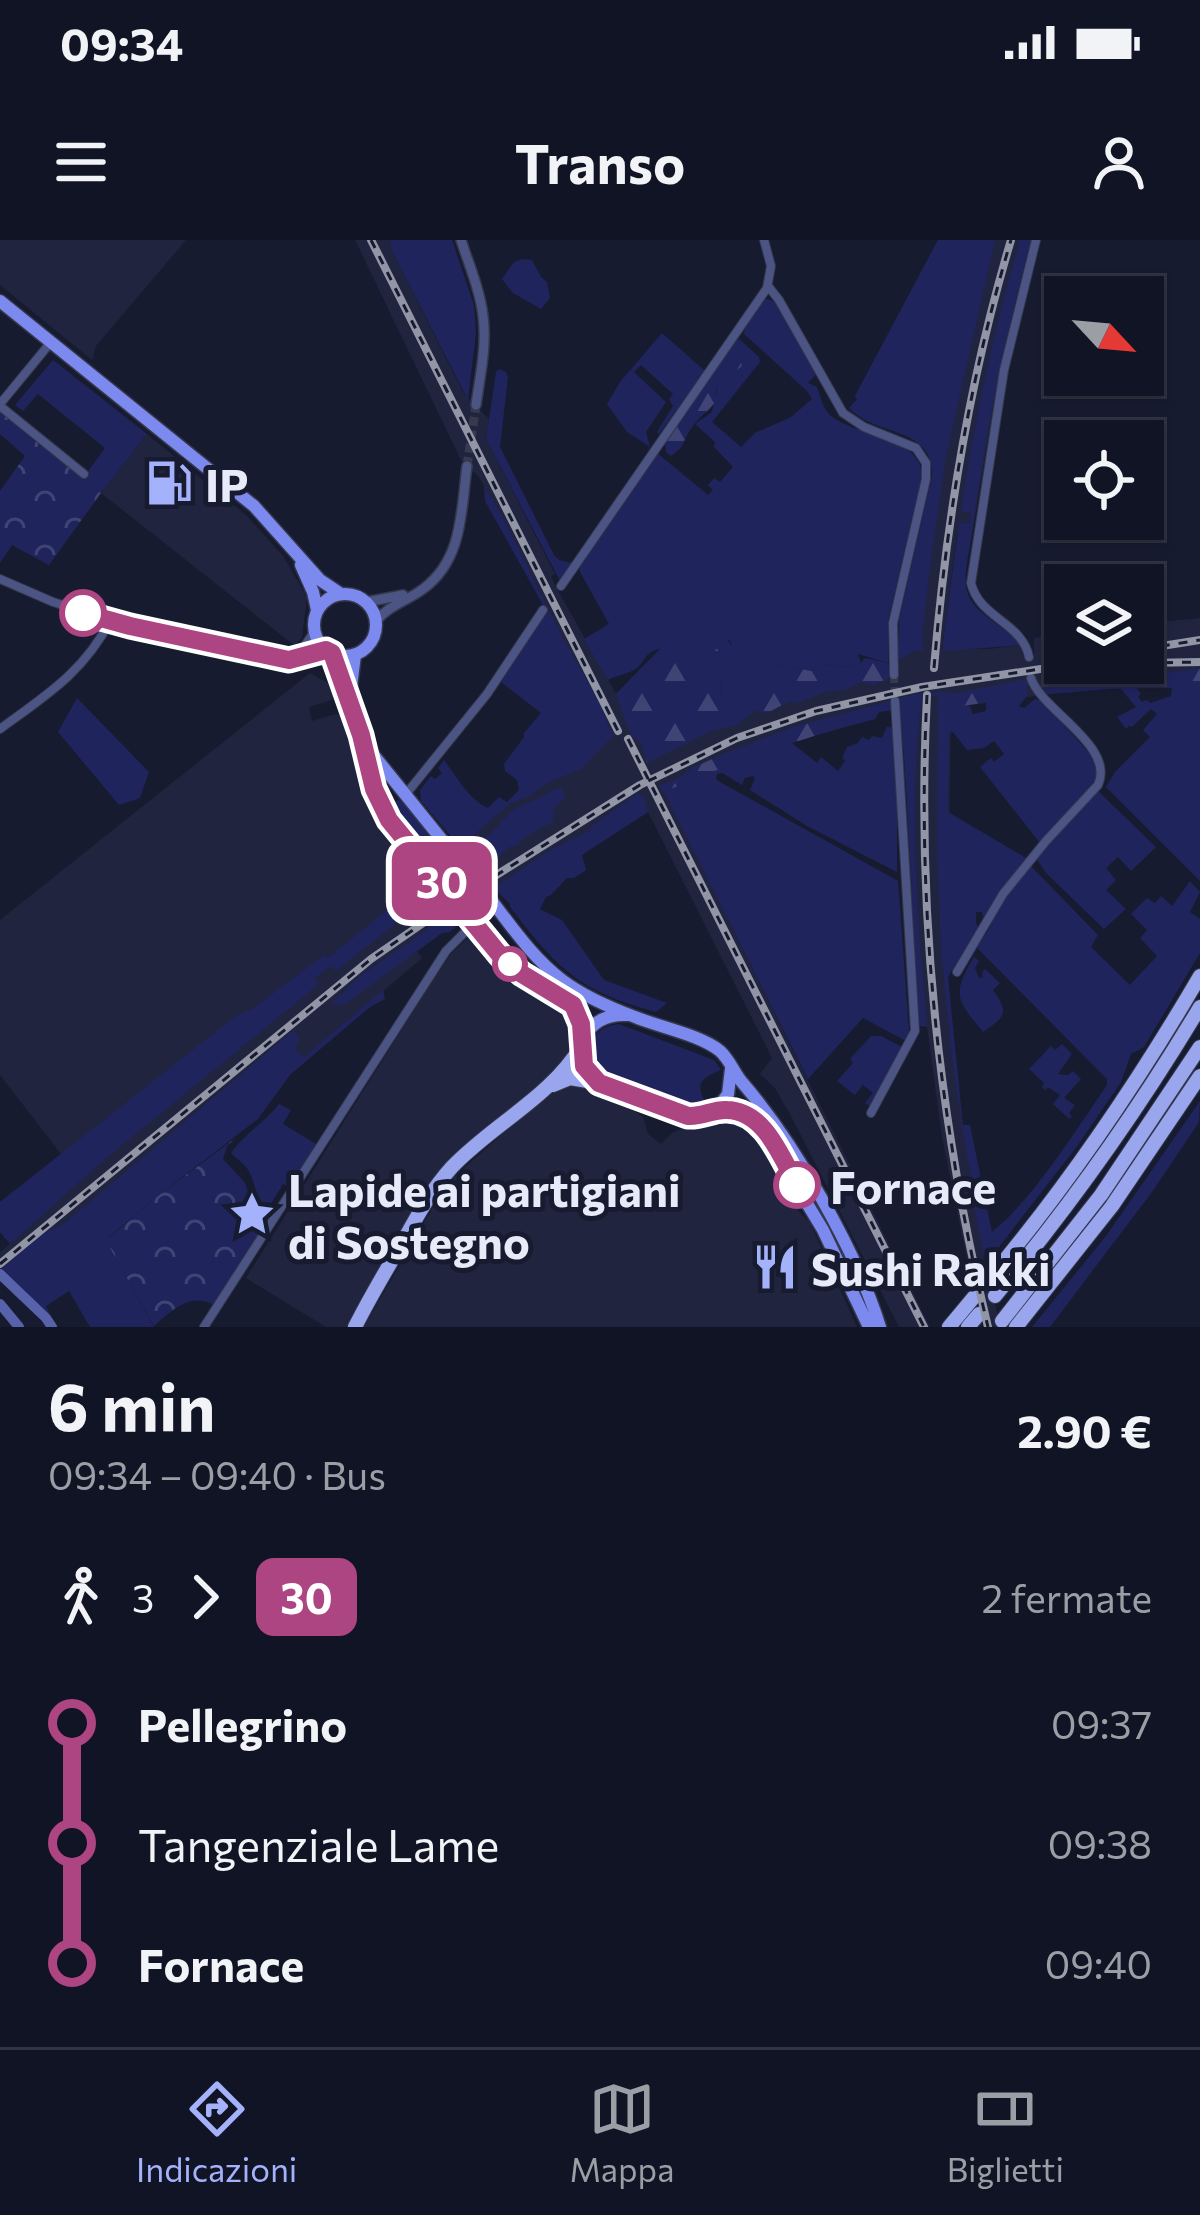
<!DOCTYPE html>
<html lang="it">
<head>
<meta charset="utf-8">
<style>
  :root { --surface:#111424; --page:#1e2131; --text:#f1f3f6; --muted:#9c9ea6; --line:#303341; --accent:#a4b2fc }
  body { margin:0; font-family:Commissioner,sans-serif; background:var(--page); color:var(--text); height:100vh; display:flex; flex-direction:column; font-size:45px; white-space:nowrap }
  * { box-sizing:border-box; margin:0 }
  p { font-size:39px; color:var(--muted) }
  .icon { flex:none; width:66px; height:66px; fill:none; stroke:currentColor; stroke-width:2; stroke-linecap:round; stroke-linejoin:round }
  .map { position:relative; height:1087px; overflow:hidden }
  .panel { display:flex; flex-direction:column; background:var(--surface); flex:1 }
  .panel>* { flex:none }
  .badge { padding:0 24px; border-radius:18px; font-size:42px; line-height:78px }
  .needle { width:78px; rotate:116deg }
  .tools { position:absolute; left:1044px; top:36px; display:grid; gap:24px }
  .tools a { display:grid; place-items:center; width:120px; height:120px; border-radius:0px; background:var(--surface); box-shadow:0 3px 9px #0004,0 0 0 3px var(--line); font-size:60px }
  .map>.badge { position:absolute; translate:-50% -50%; box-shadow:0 0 0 6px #fff }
  .legs { display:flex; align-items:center; gap:18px; height:132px; padding:0 48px; font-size:39px }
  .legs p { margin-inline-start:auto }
  .overview { display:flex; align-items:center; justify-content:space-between; height:204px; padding:0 48px }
  h1 { font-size:66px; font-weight:700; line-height:90px }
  ul { padding:0 48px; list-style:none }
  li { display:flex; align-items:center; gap:42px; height:120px; font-size:45px }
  li i { display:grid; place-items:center; width:18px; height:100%; margin:0 15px; background:currentColor }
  li i::after { content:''; width:30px; height:30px; margin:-15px; border:9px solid; border-radius:50%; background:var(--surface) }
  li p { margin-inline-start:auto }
  li:first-child i { background:linear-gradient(#0000 50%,currentColor 0) }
  li:last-child i { background:linear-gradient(currentColor 50%,#0000 0) }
  .status { display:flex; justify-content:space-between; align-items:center; height:84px; padding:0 60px; background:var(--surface); direction:ltr }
  .status svg { height:33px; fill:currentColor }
  header { display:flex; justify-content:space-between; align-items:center; height:156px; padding:0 48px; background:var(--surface); font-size:54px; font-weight:700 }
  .tabs { display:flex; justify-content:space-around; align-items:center; height:168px; border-top:3px solid var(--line); background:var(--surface); font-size:33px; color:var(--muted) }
  .tabs a { display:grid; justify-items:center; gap:6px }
  .tabs .selected { color:var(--accent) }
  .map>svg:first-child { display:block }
  .built { fill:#20243f }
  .green { fill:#20245c }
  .forest { fill:url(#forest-firs) }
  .park { fill:url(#park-crowns) }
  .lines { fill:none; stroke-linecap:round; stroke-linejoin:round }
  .canal { stroke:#5762ab; stroke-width:10 }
  .minor-tunnel { stroke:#363a4e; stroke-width:8; stroke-dasharray:8 4; stroke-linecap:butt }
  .tertiary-tunnel { stroke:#363a4e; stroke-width:9; stroke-dasharray:9 4.5; stroke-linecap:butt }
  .primary-tunnel { stroke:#363a4e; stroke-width:12; stroke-dasharray:12 6; stroke-linecap:butt }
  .minor-casing { stroke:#34384c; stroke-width:10 }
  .tertiary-casing { stroke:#34384c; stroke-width:12 }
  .primary-casing { stroke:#34384c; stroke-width:15 }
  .motorway-casing { stroke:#34384c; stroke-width:16 }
  .minor { stroke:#4c5484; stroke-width:8 }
  .tertiary { stroke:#4c5484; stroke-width:9 }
  .primary { stroke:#7c89ee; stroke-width:12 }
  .motorway { stroke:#99a6ee; stroke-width:14 }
  .rail-casing { stroke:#9195a6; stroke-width:8 }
  .rail { stroke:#171b30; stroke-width:3; stroke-dasharray:9; stroke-linecap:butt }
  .line-1-casing { stroke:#fff; stroke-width:27 }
  .line-1 { stroke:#ad4582; stroke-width:18 }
  .stop-1-dot { fill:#fff; stroke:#ad4582; stroke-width:6 }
  .labels { text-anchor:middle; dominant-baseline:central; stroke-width:10; stroke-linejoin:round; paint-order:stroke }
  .poi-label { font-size:45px; font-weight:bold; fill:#e7eaf9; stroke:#171b30; text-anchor:start }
  .stop-label { font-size:45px; font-weight:bold; fill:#e7eaf9; stroke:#171b30; text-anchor:start }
</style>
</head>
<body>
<div class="status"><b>09:34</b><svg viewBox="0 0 49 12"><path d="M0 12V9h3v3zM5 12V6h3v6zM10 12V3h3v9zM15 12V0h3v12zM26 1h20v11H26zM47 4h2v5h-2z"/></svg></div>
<header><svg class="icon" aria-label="menu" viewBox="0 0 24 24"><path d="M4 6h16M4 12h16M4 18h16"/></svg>Transo<svg class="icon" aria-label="person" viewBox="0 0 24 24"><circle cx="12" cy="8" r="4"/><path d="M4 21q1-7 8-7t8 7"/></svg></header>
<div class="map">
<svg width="1200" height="1087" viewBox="0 0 1200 1087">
  <defs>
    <pattern id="forest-firs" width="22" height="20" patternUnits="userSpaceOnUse" patternTransform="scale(3)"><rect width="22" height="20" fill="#20245c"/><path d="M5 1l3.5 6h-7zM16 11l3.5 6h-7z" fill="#404474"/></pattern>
    <pattern id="park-crowns" width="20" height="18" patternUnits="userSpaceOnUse" patternTransform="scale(3)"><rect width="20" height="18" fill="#20245c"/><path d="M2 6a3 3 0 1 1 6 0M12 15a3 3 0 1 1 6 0" fill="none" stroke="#404474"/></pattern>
  </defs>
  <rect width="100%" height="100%" fill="#171b30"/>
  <path class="built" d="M0,0H186L96,106L92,120L0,45Z
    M355,0H391L390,7L464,154L489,179L486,199L555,334L551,336L556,347L616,454L688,382L721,459L888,423L891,435H898L899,380L934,229L932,215L926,202L855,156L938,0H1031L1003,110L972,294L957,293L942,409H989L1020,405L1024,419L1034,417V398L1065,393V423H1143V384L1200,378V448L1084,449L951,468L947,730L950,782L963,885H970L983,1017L1001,1087H985L969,1029L942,897L927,787L920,786L908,600L907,541L899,461L892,470L879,472L875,479L808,497L725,526L665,552L930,1087H899L792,878L775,848L760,834L772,818L648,572L507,661L490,645L456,666L462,676L455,688L450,692L442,693L417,711L422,718L194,913L18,1015L0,1029V1012L10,1004L0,992V962L61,914L0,835V680L310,433L328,443L335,453L332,460L309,467L312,481L336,474L342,476L366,551L377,576L422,635L440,647L444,632L458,631L470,621L464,603L602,484L532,343L485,261L484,247L479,237L461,220Z
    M147,194L247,276L283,316L307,357L302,397L295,406L101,253Z
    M470,696L474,697L510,736L567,770L575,785L573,807L567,822L425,954L347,1087H326L246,1038L434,738L451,714Z
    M569,843L606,855L610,861L633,870L643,877L648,894L661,904L672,893L686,887L721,880L744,884L760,903L794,966L810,983L857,1087H364L439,957L455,936L548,854Z"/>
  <path class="green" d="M391,0H452L474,65L476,93L468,160L390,7Z
    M938,0H995L946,217L929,333L922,399L924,410L914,411L901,419L898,418L899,380L932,236C933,185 877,198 849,168L857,159L855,156Z
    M1020,0H1031C1005,98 984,198 971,299C969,315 962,338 968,354C976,377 1007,385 1020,405L948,411L942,410L959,283L969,284L971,273L961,271C975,179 994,89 1020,0Z
    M522,19L532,20L541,37L547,42L550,58L541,69L513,53L502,39L514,22Z
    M765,58L775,62L816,134L808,143L817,147C820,155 823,168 829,174C854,198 921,194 922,236L888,381V423L858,414L861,423L848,427L827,424L811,431L777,424L765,440L755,442L749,452L725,459L720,455L721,438L734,413L731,402L728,399L709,416L695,435L686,437L683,433L690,409L707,389L711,377L701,367L663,408C642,412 647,422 634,430C628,434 616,435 608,440L584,399L609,384L580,332L579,325L656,212L708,255L713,250L708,245L714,238L720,242L733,227L714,207L715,202L695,184L712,172L718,143L746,113L737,97L759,117L760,122L712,182L741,207L755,193L791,177L812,159L807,151L744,94L746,84Z
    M662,93L705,131L659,194L657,192L673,166L669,159L673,154L641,125L634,132L666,162L646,192L650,207L627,192L607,164L620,142Z
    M53,120L147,194L101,253L83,238L105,208L38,154L23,171L15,165Z
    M499,129L506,132L508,137L500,207L554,315L559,320L572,323L560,341L486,199L496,132Z
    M484,247C509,284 528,330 549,371C564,402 582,431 599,462C605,474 606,484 614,495L581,529L547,543L528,557L511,563L460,607L421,561L420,550L431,536L435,539L442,533L438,528L444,520C457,537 468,559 488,568L499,557L507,562L519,550L517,540L505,531L504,524L524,497V493L541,473L501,442L547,372L485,261Z
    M1136,447L1141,454L1138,457L1142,462L1146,460L1151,463L1171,456L1172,447L1200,448V641L1106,547L1115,532L1150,497L1143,490L1157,474L1151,469L1132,487L1129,486L1126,489L1117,477L1136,467L1120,448Z
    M940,452L937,456H922C908,565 917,677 927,786H920C911,678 910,569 899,461L889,462L915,454Z
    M1027,456L1019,466L1024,468L1035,459L1042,461L1089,513L1098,531L1095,543L1040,603L980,527L991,518L994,522L1004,514L994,501L984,508L967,510L953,492L949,493L948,572L1026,618L984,680L982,672H976V683L978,687L948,737L963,885H970L992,992C1033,959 1076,890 1107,845V839L976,707C990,692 991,682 1001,665C1009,651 1020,637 1031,626L1098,695L1091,707L1130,745L1157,716L1140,698L1147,690L1131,674L1147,658L1155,663L1161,656L1172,666L1190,641L1200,652L1190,672L1200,679V713L1144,807L1131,814L1121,842L1078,905L985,1025L975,972V948L968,923L952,819L941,709L937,609L938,470L969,465L973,474L986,471V462Z
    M77,458L149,532L140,558L119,565L58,492Z
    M887,486L892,488L897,540V632L807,586L750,550L755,538L753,536L745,538L742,545L722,533L717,534L716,539L720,542L898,641L909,791L906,801L863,778L808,839L664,552L725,526L792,503L817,523L821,517L838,531L845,521L842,518L847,507L858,503L862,497L869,500L872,496L882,498Z
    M558,548H561L565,557L554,568L553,582L525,597L517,606H511L486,627L478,630L465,611L488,596L513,570Z
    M1098,551L1156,607L1131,631L1118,617L1106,628L1116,640L1106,650L1126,669L1104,689L1046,633L1036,618Z
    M637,554L644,556L648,572L582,615L586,630L574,638H567L551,655L546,657L540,669L562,680L604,740L667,763L656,772C578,751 557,728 510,667V664L494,648L547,612L588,591L593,585Z
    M398,560L404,563L460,630L447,642L394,575L392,564Z
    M426,638L440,648L336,731L331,726L315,738L319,744L105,919L10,1004L0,992V962L237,775L252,769L324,715L328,718Z
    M455,667L462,676L450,692L442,693L344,765L331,764L361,735L410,702Z
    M974,717L979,721L975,728L979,738L983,737L982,732L985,729L1000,743L993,750C1009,773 1006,776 983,792C957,760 951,755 974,717Z
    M383,750L385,759L370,767L290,835L258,879L154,959L108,998L113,1004L110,1007L154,1087H90L69,1051L46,1066L50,1074L47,1076L1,1029L42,994L62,985L294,790L300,799L295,807L299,814L305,816Z
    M619,784L714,820L721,830C699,839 695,844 707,866L689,867L599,833C581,811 591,787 619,784Z
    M871,796H881L902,807L870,866L865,863L873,853L863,845L855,855L837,841L853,823L850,819Z
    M1062,804L1072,814L1058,834L1068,835L1073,831L1081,839L1064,858L1075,865L1069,873L1072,876L1069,879L1053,864L1060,855L1048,847L1045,850L1042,847L1044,843L1029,829L1051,806L1055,810Z
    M1200,861L1199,882L1152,952L1050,1087H1032L1106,996Z
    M279,864L291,870L283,884L316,904L289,947L283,944L267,970C253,958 257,939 245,926C241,921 235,918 231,913C244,894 265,882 279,864Z"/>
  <path class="forest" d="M737,99L742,103L746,114L741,127L718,143L715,154L718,158C710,171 698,177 690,190C682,203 685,206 671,216L666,212L665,201Z
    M701,367H713C714,382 701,399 690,409L694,418L683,433L686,437L695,435L709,416L727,399L739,416L721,438L720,455L725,459L748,452L755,442L765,440L770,430L777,424L811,431L827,424L848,427L861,423L865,418L888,423L891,437L874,445L862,442L844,450L827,451L797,463L790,461L767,473L755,470L737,485L713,490L647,523L641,502L632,496L626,483L616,454Z
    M1200,429V448H1120L1049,454L1039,444L1046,439L1077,435L1111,436L1128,431L1142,435Z
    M1028,439L1027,456L936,470L940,452L957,453Z
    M891,461L892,470L879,472L875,479C803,497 733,522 664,552L659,546L679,538L692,528L728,512L797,486Z"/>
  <path class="park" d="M0,170L101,253L49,325L12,305L0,323V251L25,216L0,194Z
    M237,897L227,906L223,919L245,943L253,967L264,976L260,983L266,988L216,1066C191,1051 172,1070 154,1086L109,1006L112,1003L108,999L154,959Z"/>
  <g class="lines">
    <path class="canal" d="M0,1034L46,1078L52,1087
      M0,1064L19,1087"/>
    <path class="minor-tunnel" d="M894,435L895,461"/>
    <path class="tertiary-tunnel" d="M467,226L476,165"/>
    <path class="primary-tunnel" d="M463,626L484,651"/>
    <g class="minor-casing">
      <path id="minor" d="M768,46L779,60L843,173L864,187L916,208L926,223V239L893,383L894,435
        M0,164L51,102
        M0,166L84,234
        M0,339L53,362L130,386L289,420L326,410
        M561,346L767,48L771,26L764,0
        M1029,417C1022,382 979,378 971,343L1004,130L1036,0
        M285,418L303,408L314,392
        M0,489C45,456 84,432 110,381
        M406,554L487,454L543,370
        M957,732L1003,654L1046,601L1098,545C1116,506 1041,470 1031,438
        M871,873L915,791L895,461
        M204,1087L446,711L474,683"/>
    </g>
    <g class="tertiary-casing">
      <path id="tertiary" d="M461,0C469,25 480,50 483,76C487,106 480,136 476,165
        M366,362L403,355
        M376,381C389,365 407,361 423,349C463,320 461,271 467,226"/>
    </g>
    <g class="primary-casing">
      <path id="primary" d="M0,61L254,266L320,340L341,354
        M301,325L313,352L317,370
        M314 385a31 31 0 1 1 62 0a31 31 0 1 1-62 0Z
        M331,413L341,444L350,461L377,558L402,597L444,644
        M350,455L355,415
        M367,507L463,626
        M484,651C508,681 531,717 562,740C583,756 611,768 635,777C659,787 701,795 720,811C729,819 734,832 741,841C794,902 856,1010 880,1087
        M460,664L510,724L573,765L583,792L582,821L592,838L605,845L686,875C717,879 725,859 758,882L823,990L869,1087
        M584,797C593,781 608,774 627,775
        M716,870L728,854L731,829"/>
    </g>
    <g class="motorway-casing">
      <path id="motorway" d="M553,845L570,838L599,843
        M990,1038C1069,944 1138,842 1200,736
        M995,1056C1071,965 1139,869 1200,767
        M1002,1081L1101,955L1200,807
        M355,1087C369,1059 385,1032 401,1005C416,978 431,950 452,927C493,884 551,857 582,805
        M949,1087L974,1057
        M968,1087L979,1074
        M1016,1087L1112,966L1200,836"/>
    </g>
    <use href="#minor" class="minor"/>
    <use href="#tertiary" class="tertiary"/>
    <use href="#primary" class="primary"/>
    <use href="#motorway" class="motorway"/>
    <g class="rail-casing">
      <path id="rail" d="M371,0L618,491
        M1143,409L1200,400
        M1146,423L1200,422
        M1067,426L1139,423
        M934,428C946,283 969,140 1011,0
        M927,455C916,669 938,879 988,1087
        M628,499L924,1087
        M0,1024L371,719L452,663L640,545L737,498L816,471L922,447L1080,423"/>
    </g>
    <use href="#rail" class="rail"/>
  </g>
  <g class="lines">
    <g class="line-1-casing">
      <path id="line-1" d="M83,373L130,386L289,420L326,410L332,413L361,495L374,549L389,580L500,715L522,734L573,765L581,784L584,826L599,843L688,876C703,877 713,869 727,870C765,871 781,917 797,945"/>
    </g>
    <use href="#line-1" class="line-1"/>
  </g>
  <defs>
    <g id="fuel-bare" transform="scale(3.6)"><path d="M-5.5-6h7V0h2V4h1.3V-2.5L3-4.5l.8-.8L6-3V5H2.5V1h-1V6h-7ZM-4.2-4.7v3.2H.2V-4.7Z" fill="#a4b2fc" stroke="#171b30" stroke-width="2.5" paint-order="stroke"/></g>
    <g id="sight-bare" transform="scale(3.6)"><path d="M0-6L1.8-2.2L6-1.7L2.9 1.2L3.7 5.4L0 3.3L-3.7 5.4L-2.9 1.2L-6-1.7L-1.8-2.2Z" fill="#a4b2fc" stroke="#171b30" stroke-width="2.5" paint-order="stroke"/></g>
    <g id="restaurant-bare" transform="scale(3.6)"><path d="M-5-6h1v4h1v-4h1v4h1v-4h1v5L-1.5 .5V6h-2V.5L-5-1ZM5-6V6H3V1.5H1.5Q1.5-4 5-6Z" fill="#a4b2fc" stroke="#171b30" stroke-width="2.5" paint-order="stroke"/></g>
  </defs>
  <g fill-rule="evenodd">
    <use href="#fuel-bare" x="169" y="243"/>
    <use href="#sight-bare" x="252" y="974"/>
    <use href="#restaurant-bare" x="775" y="1027"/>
  </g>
  <g class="stop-1-dot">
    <circle cx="83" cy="373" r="21"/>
    <circle cx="510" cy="724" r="15"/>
    <circle cx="797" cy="945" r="21"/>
  </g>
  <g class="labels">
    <g class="poi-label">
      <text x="205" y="243">IP</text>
      <text x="288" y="948">Lapide ai partigiani<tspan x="288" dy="52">di Sostegno</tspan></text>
      <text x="811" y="1027">Sushi Rakki</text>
    </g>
    <g class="stop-label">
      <text x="830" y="945">Fornace</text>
    </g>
  </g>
</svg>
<div class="tools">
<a><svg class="needle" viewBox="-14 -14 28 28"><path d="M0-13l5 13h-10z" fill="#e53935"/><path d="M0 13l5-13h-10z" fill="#9c9ea6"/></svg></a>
<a><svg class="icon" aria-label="locate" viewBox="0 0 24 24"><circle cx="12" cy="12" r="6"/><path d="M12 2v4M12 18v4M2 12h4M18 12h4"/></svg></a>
<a><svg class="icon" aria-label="layers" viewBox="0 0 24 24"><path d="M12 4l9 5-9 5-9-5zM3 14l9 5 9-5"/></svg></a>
</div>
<b class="badge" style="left:442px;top:641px;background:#ad4582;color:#fff">30</b>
</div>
<section class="panel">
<div class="overview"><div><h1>6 min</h1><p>09:34 – 09:40 · Bus</p></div><b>2.90 €</b></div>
<div class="legs"><svg class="icon" aria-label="walk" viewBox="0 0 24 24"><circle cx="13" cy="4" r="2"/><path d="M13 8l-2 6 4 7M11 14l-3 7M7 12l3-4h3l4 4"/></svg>3<svg class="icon" aria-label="forward" viewBox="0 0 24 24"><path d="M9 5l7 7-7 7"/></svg><b class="badge" style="background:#ad4582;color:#fff">30</b><p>2 fermate</p></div>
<ul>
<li><i style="color:#ad4582"></i><b>Pellegrino</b><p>09:37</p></li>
<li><i style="color:#ad4582"></i><span>Tangenziale Lame</span><p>09:38</p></li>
<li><i style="color:#ad4582"></i><b>Fornace</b><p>09:40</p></li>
</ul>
</section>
<nav class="tabs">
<a class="selected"><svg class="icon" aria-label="directions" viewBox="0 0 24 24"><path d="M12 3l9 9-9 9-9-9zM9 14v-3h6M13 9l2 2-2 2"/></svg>Indicazioni</a>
<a><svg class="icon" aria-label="map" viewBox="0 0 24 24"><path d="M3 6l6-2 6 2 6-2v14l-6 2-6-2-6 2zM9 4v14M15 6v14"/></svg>Mappa</a>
<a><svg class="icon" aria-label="tickets" viewBox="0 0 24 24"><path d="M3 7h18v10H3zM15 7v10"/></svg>Biglietti</a>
</nav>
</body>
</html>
